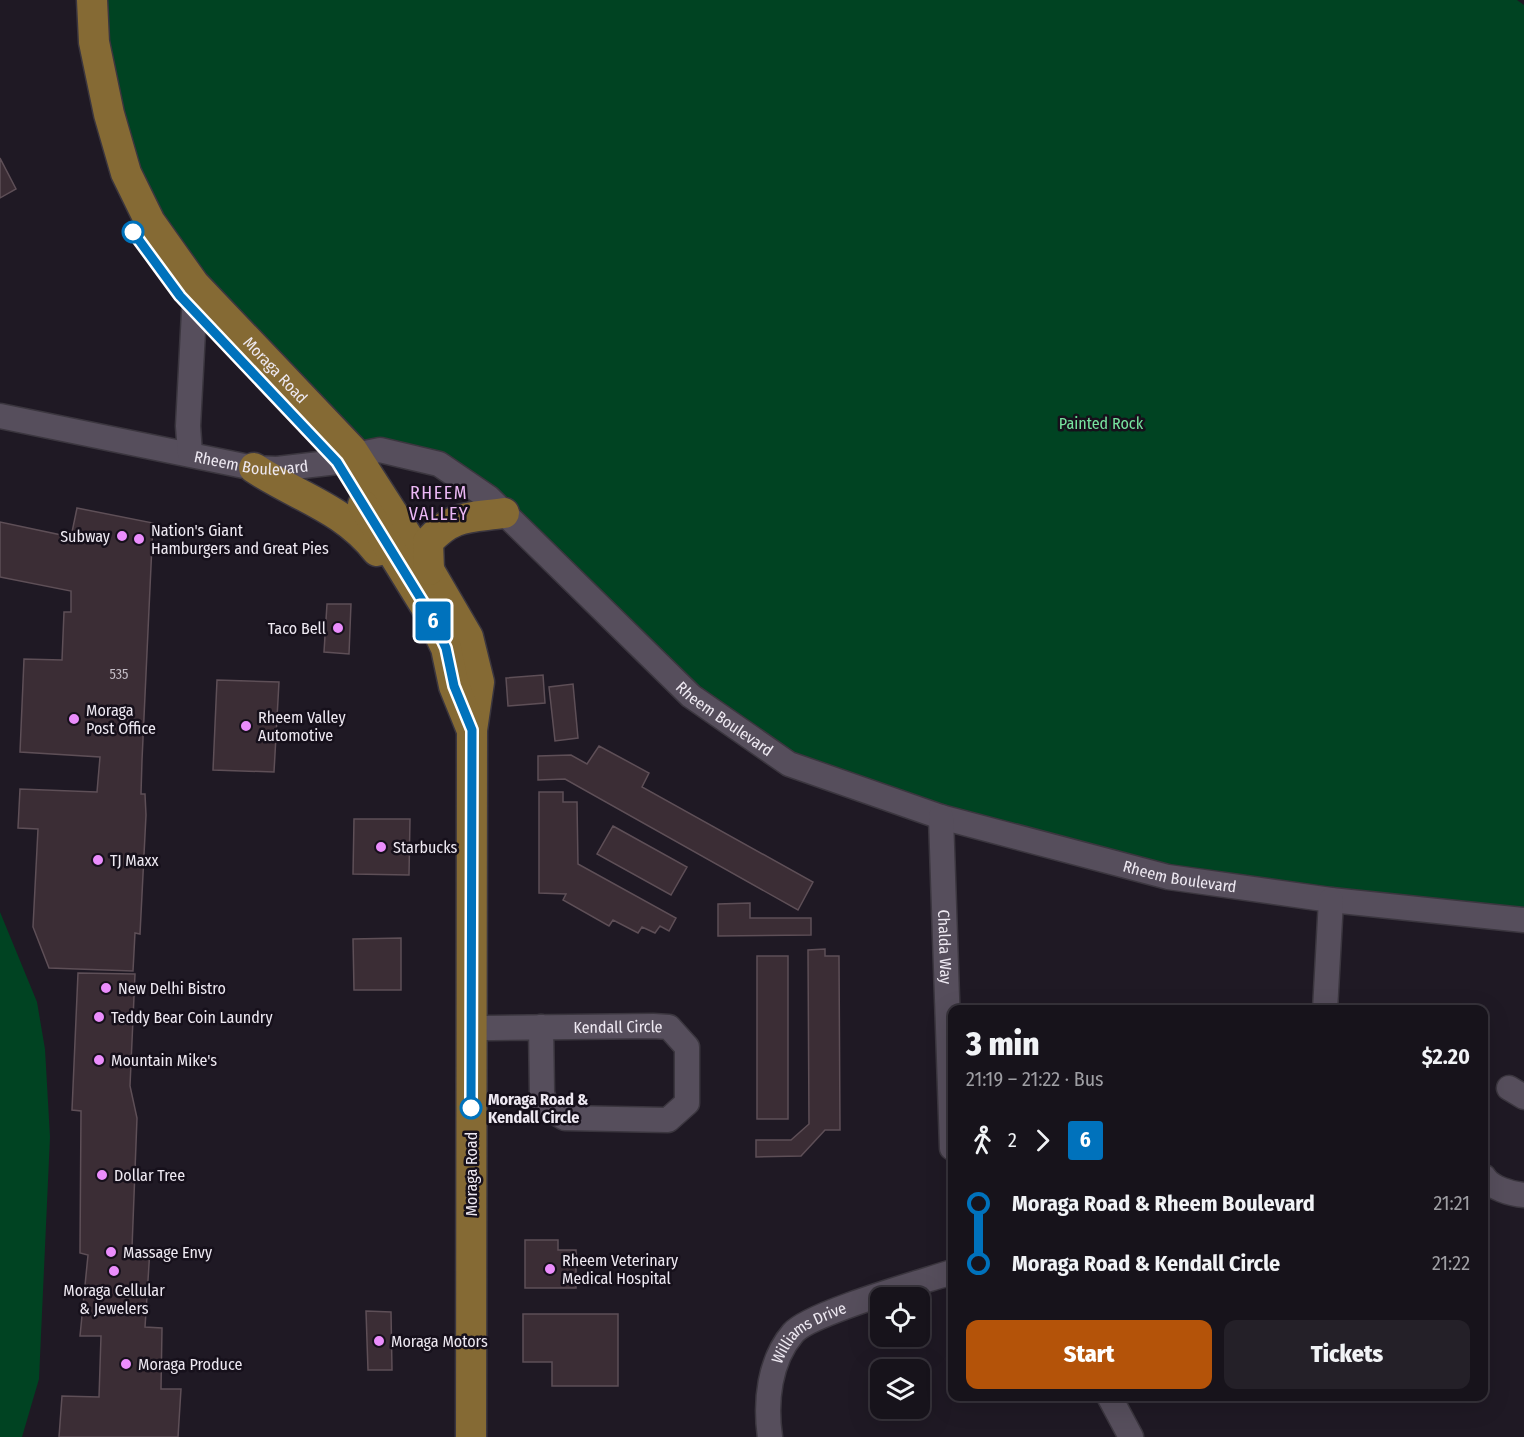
<!DOCTYPE html>
<html lang="en">
<head>
<meta charset="utf-8">
<style>
  :root { --surface:#17131b; --page:#242028; --text:#f1f3f6; --muted:#9e9ea3; --line:#36323a; --accent:#b45309 }
  body { margin:0; font-family:"Fira Sans Condensed",sans-serif; background:var(--page); color:var(--text); height:100vh; display:flex; flex-direction:column; font-size:22px; white-space:nowrap }
  * { box-sizing:border-box; margin:0 }
  p { font-size:20px; color:var(--muted) }
  .icon { flex:none; width:33px; height:33px; fill:none; stroke:currentColor; stroke-width:2; stroke-linecap:round; stroke-linejoin:round }
  .map { position:relative; flex:1; overflow:hidden }
  .details { position:absolute; left:948px; top:1005px; width:540px; height:396px; display:flex; flex-direction:column; background:var(--surface); border-radius:12px; box-shadow:0 6px 24px #0002,0 0 0 2px var(--line) }
  .details>* { flex:none }
  .badge { padding:0 12px; border-radius:4px; font-size:21px; line-height:39px }
  .buttons { position:absolute; left:870px; top:1287px; display:grid; gap:12px }
  .buttons a { display:grid; place-items:center; width:60px; height:60px; border-radius:12px; background:var(--surface); box-shadow:0 6px 24px #0002,0 0 0 2px var(--line); font-size:30px }
  .map>.badge { position:absolute; translate:-50% -50%; box-shadow:0 0 0 3px #fff }
  .legs { display:flex; align-items:center; gap:9px; height:66px; padding:0 18px; font-size:20px }
  .legs p { margin-inline-start:auto }
  .summary { display:flex; align-items:center; justify-content:space-between; height:102px; padding:0 18px }
  h1 { font-size:33px; font-weight:800; line-height:45px }
  .action { display:flex; gap:12px; margin-top:auto; padding:12px 18px }
  .action a { flex:1; height:69px; border-radius:12px; background:var(--accent); color:#fff; font-size:24px; font-weight:800; line-height:69px; text-align:center }
  .action a+a { background:var(--page); color:var(--text) }
  ul { padding:0 18px; list-style:none }
  li { display:flex; align-items:center; gap:21px; height:60px; font-size:22px }
  li i { display:grid; place-items:center; width:9px; height:100%; margin:0 8px; background:currentColor }
  li i::after { content:''; width:15px; height:15px; margin:-8px; border:4px solid; border-radius:50%; background:var(--surface) }
  li p { margin-inline-start:auto }
  li:first-child i { background:linear-gradient(#0000 50%,currentColor 0) }
  li:last-child i { background:linear-gradient(currentColor 50%,#0000 0) }
  .map>svg:first-child { display:block }
  .green { fill:#004322 }
  .building { fill:#3b2d35; stroke:#5e4f57; stroke-width:1.5 }
  .lines { fill:none; stroke-linecap:round; stroke-linejoin:round }
  .minor-casing { stroke:#3b363f; stroke-width:27 }
  .major-casing { stroke:#3b363f; stroke-width:33 }
  .minor { stroke:#564e5c; stroke-width:24 }
  .major { stroke:#856a34; stroke-width:30 }
  .line-1-casing { stroke:#fff; stroke-width:14 }
  .line-1 { stroke:#0072bc; stroke-width:9 }
  .stop-1-dot { fill:#fff; stroke:#0072bc; stroke-width:3 }
  .poi-dot { fill:#eb8dfc; stroke:#16101b; stroke-width:2 }
  .labels { text-anchor:middle; dominant-baseline:central; stroke-width:5; stroke-linejoin:round; paint-order:stroke }
  .number-label { font-size:14px; fill:#c1bac3 }
  .street-label { font-size:16px; fill:#eee9f2; stroke:#16101b }
  .park-label { font-size:16px; fill:#77e39f; stroke:#16101b }
  .poi-label { font-size:16px; fill:#eee9f2; stroke:#16101b; text-anchor:start }
  .stop-label { font-size:16px; font-weight:bold; fill:#eee9f2; stroke:#16101b; text-anchor:start }
  .neighbourhood-label { font-size:18px; letter-spacing:1.5px; fill:#ecb8f5; stroke:#16101b }
</style>
</head>
<body>
<div class="map">
<svg width="1524" height="1437" viewBox="0 0 1524 1437">
  <rect width="100%" height="100%" fill="#1f1924"/>
  <path class="green" d="M92,0H1517L1524,5V920L1181,879L789,764L691,696L461,477L355,455L150,222Z
    M0,912L37,1002L45,1049L50,1137L39,1379L22,1437H0Z"/>
  <path class="building" d="M0,158L16,189L0,198Z
    M77,508L153,523L142,760L141,794H145L146,815L140,934L135,933L133,971L49,968L33,927L38,829L18,828L20,789L97,792L100,757L20,752L24,659L62,660L64,612H71V591L0,577V522L71,537Z
    M327,604H351L349,654L324,652Z
    M543,675L545,703L508,706L506,678Z
    M217,680L279,682L274,772L213,770Z
    M573,684L578,738L555,741L549,687Z
    M599,746L649,773L642,787L813,882L798,910L565,779L538,780V756L571,755L587,764Z
    M539,792H563V802H577L578,864L676,918L669,931L660,926L655,933L642,927L638,933L613,920L609,926L563,900L566,894L539,893Z
    M354,819H410L409,875L353,874Z
    M613,826L687,867L671,895L597,854Z
    M750,903V918H811V935L718,936V904Z
    M401,938V990H354L353,939Z
    M825,949V956H839L840,1130H825L801,1156L756,1157V1140H791L809,1124L808,950Z
    M757,956H788V1119H757Z
    M78,973L135,974L130,1086L137,1118L132,1248L150,1249L145,1327L162,1328L161,1389H181L178,1437H59L62,1396L99,1397L101,1336H80L88,1255L80,1253L81,1111L72,1110Z
    M525,1240H558V1250H576V1288H525Z
    M366,1311L391,1312L392,1370H368Z
    M523,1314H618V1386H552V1362H523Z"/>
  <g class="lines">
    <g class="minor-casing">
      <g id="minor">
        <path id="s1" d="M0,416L254,468L277,469L337,462L355,455L380,450L439,464L489,498L691,696L789,764L941,817L1168,877L1331,900L1524,920"/>
        <path d="M190,454L188,426L194,312"/>
        <path id="s2" d="M941,817L952,1148"/>
        <path d="M1325,1010L1331,900"/>
        <path id="s3" d="M471,1028H492L653,1026L669,1027L687,1047V1103L668,1120L565,1118L546,1107L542,1093L541,1027"/>
        <path d="M1509,1088L1524,1097"/>
        <path d="M1484,1177C1491,1188 1511,1194 1524,1195"/>
        <path d="M1109,1396L1131,1437"/>
        <path id="s4" d="M770,1437C765,1402 769,1361 793,1333C810,1313 922,1282 952,1272"/>
      </g>
    </g>
    <g class="major-casing">
      <g id="major">
        <path id="s5" d="M92,0L94,42L109,114L126,173L150,222L194,284L352,450L429,570L468,637L479,682L472,730L471,1437"/>
        <path d="M254,468C298,497 343,508 377,551"/>
        <path d="M363,505L429,612L446,648L454,686L471,728"/>
        <path d="M429,570L428,542C453,514 470,518 504,513"/>
      </g>
    </g>
    <use href="#minor" class="minor"/>
    <use href="#major" class="major"/>
  </g>
  <g class="lines">
    <g class="line-1-casing">
      <path id="line-1" d="M133,232L180,296L337,462L429,612L446,648L454,686L472,730L471,1108"/>
    </g>
    <use href="#line-1" class="line-1"/>
  </g>
  <g class="stop-1-dot">
    <circle cx="133" cy="232" r="10"/>
    <circle cx="471" cy="1108" r="10"/>
  </g>
  <g class="poi-dot">
    <circle cx="122" cy="536" r="6"/>
    <circle cx="139" cy="539" r="6"/>
    <circle cx="338" cy="628" r="6"/>
    <circle cx="74" cy="719" r="6"/>
    <circle cx="246" cy="726" r="6"/>
    <circle cx="381" cy="847" r="6"/>
    <circle cx="98" cy="860" r="6"/>
    <circle cx="106" cy="988" r="6"/>
    <circle cx="99" cy="1017" r="6"/>
    <circle cx="99" cy="1060" r="6"/>
    <circle cx="102" cy="1175" r="6"/>
    <circle cx="111" cy="1252" r="6"/>
    <circle cx="550" cy="1269" r="6"/>
    <circle cx="114" cy="1271" r="6"/>
    <circle cx="379" cy="1341" r="6"/>
    <circle cx="126" cy="1364" r="6"/>
  </g>
  <g class="labels">
    <g class="number-label">
      <text x="119" y="674">535</text>
    </g>
    <g class="street-label">
      <text stroke="none"><textPath href="#s5" startOffset="426">Moraga Road</textPath></text>
      <text stroke="none"><textPath href="#s1" startOffset="256">Rheem Boulevard</textPath></text>
      <text stroke="none"><textPath href="#s1" startOffset="832">Rheem Boulevard</textPath></text>
      <text stroke="none"><textPath href="#s1" startOffset="1318">Rheem Boulevard</textPath></text>
      <text stroke="none"><textPath href="#s2" startOffset="130">Chalda Way</textPath></text>
      <text stroke="none"><textPath href="#s3" startOffset="147">Kendall Circle</textPath></text>
      <text transform="translate(471 1174) rotate(-90)">Moraga Road</text>
      <text stroke="none"><textPath href="#s4" startOffset="122">Williams Drive</textPath></text>
    </g>
    <g class="park-label">
      <text x="1101" y="423">Painted Rock</text>
    </g>
    <g class="poi-label">
      <text x="151" y="530">Nation's Giant<tspan x="151" dy="18">Hamburgers and Great Pies</tspan></text>
      <text x="110" y="536" text-anchor="end">Subway</text>
      <text x="326" y="628" text-anchor="end">Taco Bell</text>
      <text x="86" y="710">Moraga<tspan x="86" dy="18">Post Office</tspan></text>
      <text x="258" y="717">Rheem Valley<tspan x="258" dy="18">Automotive</tspan></text>
      <text x="393" y="847">Starbucks</text>
      <text x="110" y="860">TJ Maxx</text>
      <text x="118" y="988">New Delhi Bistro</text>
      <text x="111" y="1017">Teddy Bear Coin Laundry</text>
      <text x="111" y="1060">Mountain Mike's</text>
      <text x="114" y="1175">Dollar Tree</text>
      <text x="123" y="1252">Massage Envy</text>
      <text x="562" y="1260">Rheem Veterinary<tspan x="562" dy="18">Medical Hospital</tspan></text>
      <text x="114" y="1290" text-anchor="middle">Moraga Cellular<tspan x="114" dy="18">&amp; Jewelers</tspan></text>
      <text x="391" y="1341">Moraga Motors</text>
      <text x="138" y="1364">Moraga Produce</text>
    </g>
    <g class="stop-label">
      <text x="488" y="1099">Moraga Road &amp;<tspan x="488" dy="18">Kendall Circle</tspan></text>
    </g>
    <g class="neighbourhood-label">
      <text x="439" y="493">RHEEM<tspan x="439" dy="21">VALLEY</tspan></text>
    </g>
  </g>
</svg>
<div class="buttons">
<a><svg class="icon" aria-label="locate" viewBox="0 0 24 24"><circle cx="12" cy="12" r="6"/><path d="M12 2v4M12 18v4M2 12h4M18 12h4"/></svg></a>
<a><svg class="icon" aria-label="layers" viewBox="0 0 24 24"><path d="M12 4l9 5-9 5-9-5zM3 14l9 5 9-5"/></svg></a>
</div>
<b class="badge" style="left:433px;top:621px;background:#0072bc;color:#fff">6</b>
<section class="details">
<div class="summary"><div><h1>3 min</h1><p>21:19 – 21:22 · Bus</p></div><b>$2.20</b></div>
<div class="legs"><svg class="icon" aria-label="walk" viewBox="0 0 24 24"><circle cx="13" cy="4" r="2"/><path d="M13 8l-2 6 4 7M11 14l-3 7M7 12l3-4h3l4 4"/></svg>2<svg class="icon" aria-label="forward" viewBox="0 0 24 24"><path d="M9 5l7 7-7 7"/></svg><b class="badge" style="background:#0072bc;color:#fff">6</b></div>
<ul>
<li><i style="color:#0072bc"></i><b>Moraga Road &amp; Rheem Boulevard</b><p>21:21</p></li>
<li><i style="color:#0072bc"></i><b>Moraga Road &amp; Kendall Circle</b><p>21:22</p></li>
</ul>
<div class="action"><a>Start</a><a>Tickets</a></div>
</section>
</div>
</body>
</html>
